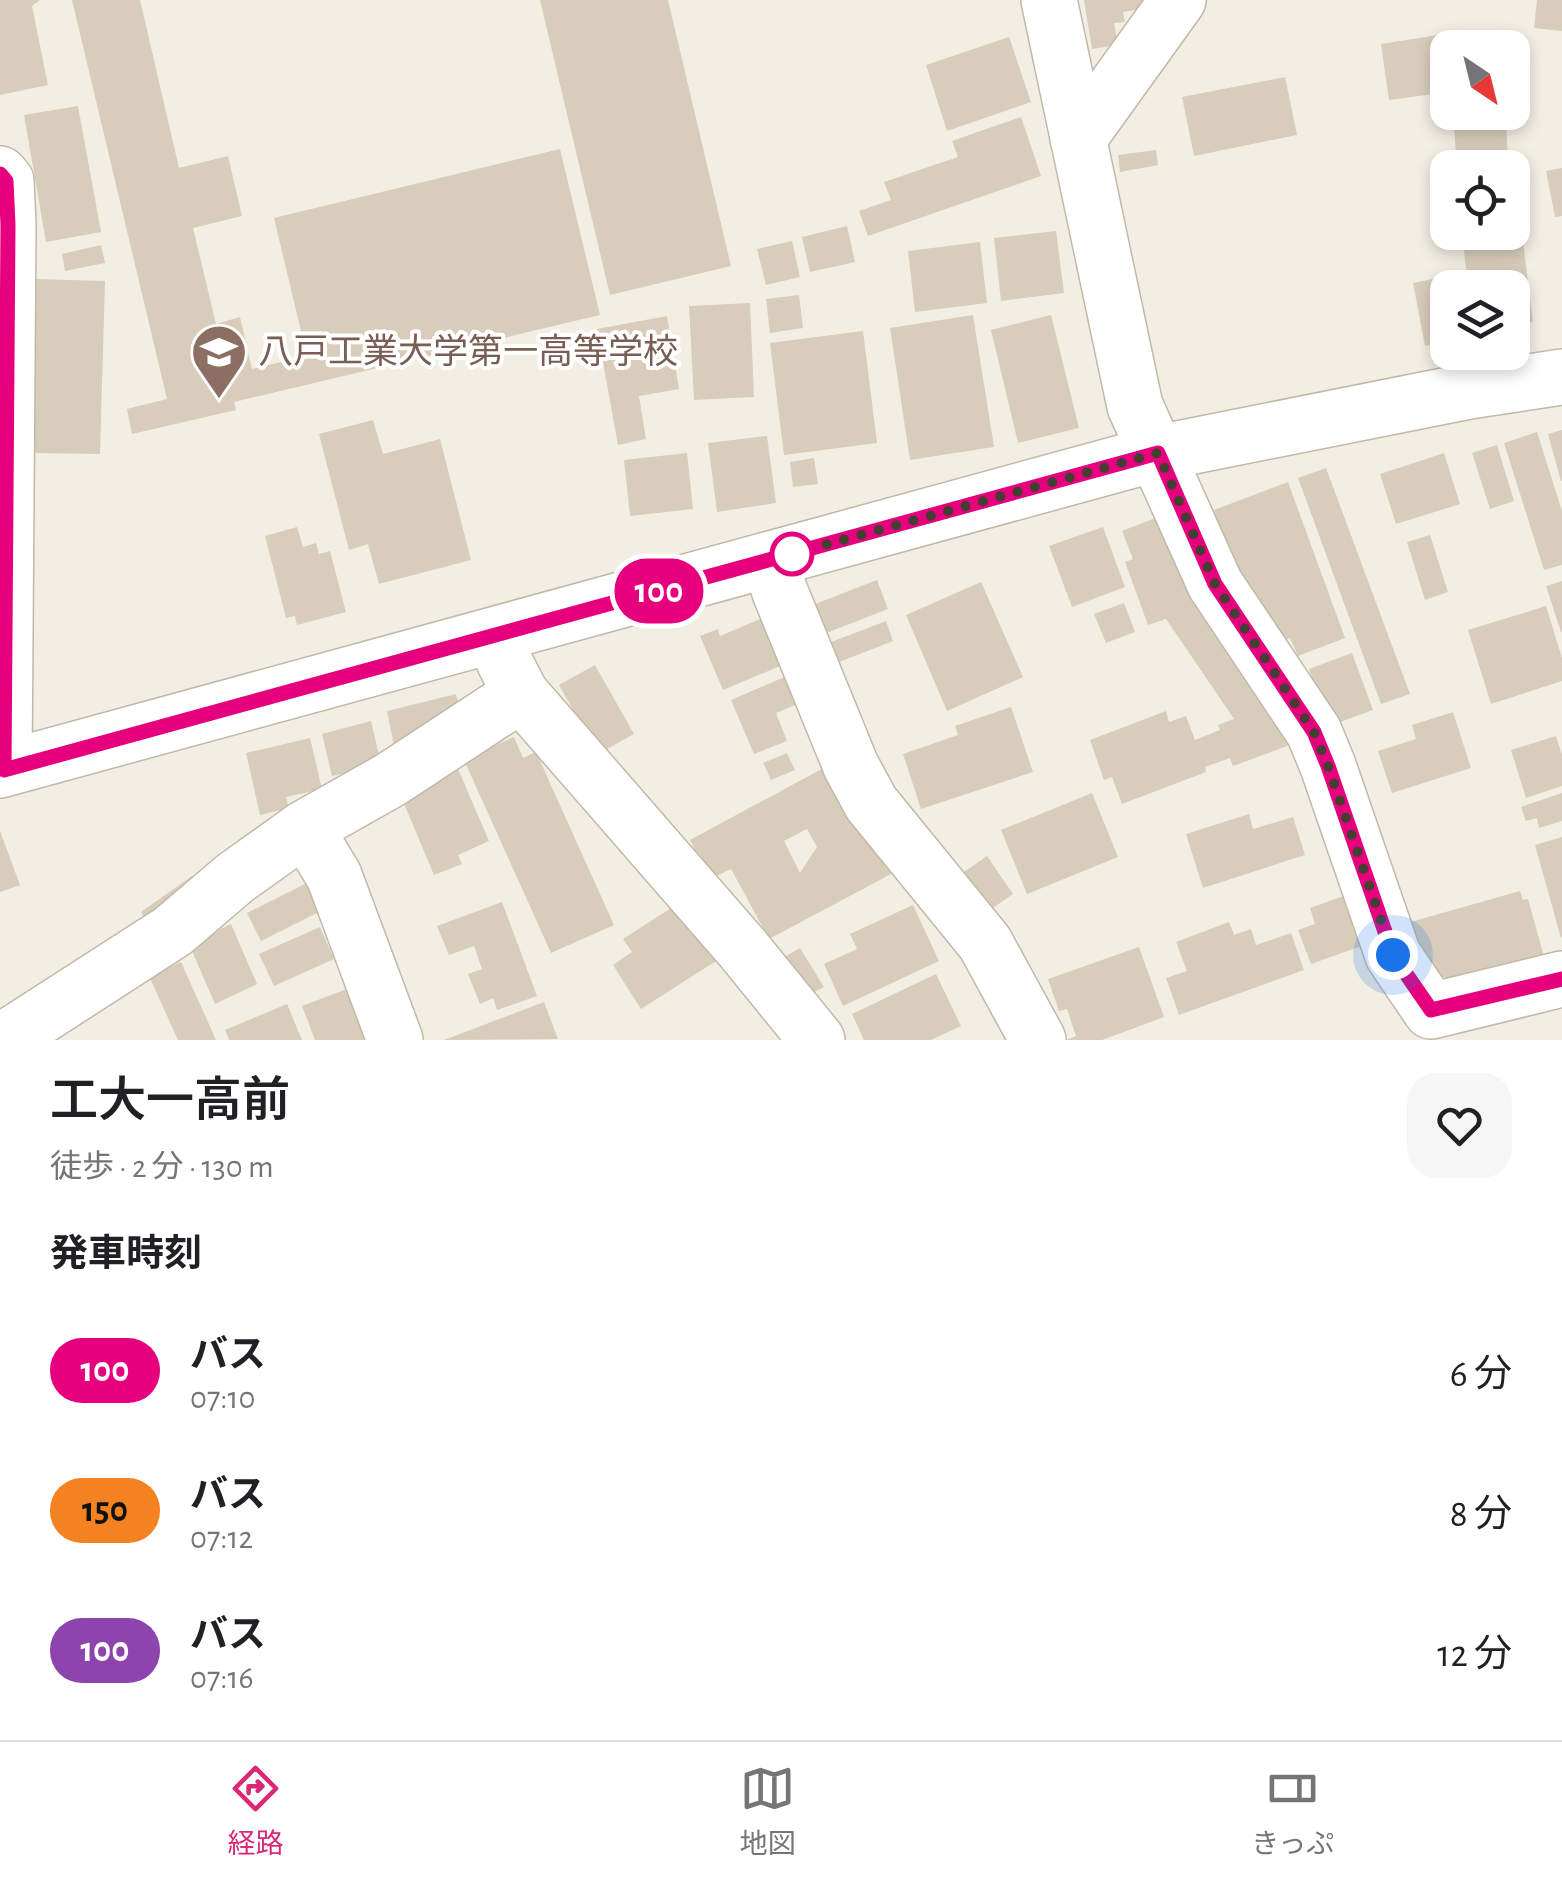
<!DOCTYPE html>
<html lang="ja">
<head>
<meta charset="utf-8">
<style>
  :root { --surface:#fff; --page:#f6f6f6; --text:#202124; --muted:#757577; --line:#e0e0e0; --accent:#db2777 }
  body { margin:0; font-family:"Alegreya Sans","Noto Sans JP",sans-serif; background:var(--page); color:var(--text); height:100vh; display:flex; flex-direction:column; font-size:38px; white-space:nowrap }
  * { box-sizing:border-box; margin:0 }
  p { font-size:32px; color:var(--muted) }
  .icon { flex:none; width:55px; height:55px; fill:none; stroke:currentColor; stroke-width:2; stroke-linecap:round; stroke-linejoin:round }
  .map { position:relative; height:1040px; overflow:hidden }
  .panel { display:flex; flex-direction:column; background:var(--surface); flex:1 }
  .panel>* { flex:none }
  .badge { padding:0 20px; border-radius:32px; font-size:35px; line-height:65px }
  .needle { width:65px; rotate:145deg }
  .tools { position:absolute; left:1430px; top:30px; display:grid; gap:20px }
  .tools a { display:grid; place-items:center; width:100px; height:100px; border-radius:20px; background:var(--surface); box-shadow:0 5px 15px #0003; font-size:50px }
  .you { position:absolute; width:50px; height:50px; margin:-25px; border:8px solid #fff; border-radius:50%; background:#1a73e8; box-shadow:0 0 0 15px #1a73e833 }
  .map>.badge { position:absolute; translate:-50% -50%; box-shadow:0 0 0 5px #fff }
  h2 { padding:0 50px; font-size:38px; line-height:90px }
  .round { display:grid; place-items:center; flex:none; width:105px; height:105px; border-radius:30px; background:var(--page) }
  .overview { display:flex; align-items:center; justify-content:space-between; height:170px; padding:0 50px }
  h1 { font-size:48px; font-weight:600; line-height:75px }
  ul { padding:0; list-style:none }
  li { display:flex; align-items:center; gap:30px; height:140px; padding:0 50px }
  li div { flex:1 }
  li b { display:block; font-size:38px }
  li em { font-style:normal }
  li .badge { min-width:110px; font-weight:700; text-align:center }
  .dock { display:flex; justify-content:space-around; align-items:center; height:140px; border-top:2px solid var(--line); background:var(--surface); font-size:28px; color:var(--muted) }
  .dock a { display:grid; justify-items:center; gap:5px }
  .dock .selected { color:var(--accent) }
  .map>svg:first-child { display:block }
  .building { fill:#d8ccbb; fill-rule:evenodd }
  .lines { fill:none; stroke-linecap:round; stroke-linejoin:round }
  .minor-casing { stroke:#c2b8a8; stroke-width:58 }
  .minor { stroke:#fff; stroke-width:55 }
  .line-casing { stroke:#fff; stroke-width:22 }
  .line { stroke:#e6007e; stroke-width:15 }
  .walk { stroke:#453e33; stroke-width:10; stroke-dasharray:0 18 }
  .stop-dot { fill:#fff; stroke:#e6007e; stroke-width:5 }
  .labels { text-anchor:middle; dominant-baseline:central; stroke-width:8; stroke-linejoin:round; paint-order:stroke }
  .education-label { font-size:35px; fill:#785e54; stroke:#fff; text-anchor:start }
</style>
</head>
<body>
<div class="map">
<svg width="1562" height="1040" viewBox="0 0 1562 1040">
  <rect width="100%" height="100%" fill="#f3eee3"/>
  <path class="building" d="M0,0H40L32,6L48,85L0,95Z
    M72,0H140L179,168L228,156L242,216L193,228L216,324L240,317L252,369L307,356L274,218L560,149L600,315L234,402L236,410L132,434L127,409L167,399Z
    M540,0H668L731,266L610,295Z
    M1084,0H1149L1142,9L1123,12L1125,22L1114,23L1118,45L1092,49Z
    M1537,0H1562V31L1534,28Z
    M1457,32L1460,48H1448V92L1389,100L1381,44Z
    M1009,37L1031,102L947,131L926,65Z
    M1285,77L1297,135L1194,156L1182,97Z
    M78,106L101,232L46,242L24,115Z
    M1453,112H1505L1509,168H1457Z
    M1021,117L1041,176L868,236L859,211L891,200L884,182L958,157L952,141Z
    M1156,150L1158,165L1120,172L1118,155Z
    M1562,168V216L1555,217L1546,171Z
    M1518,201L1533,322L1512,325V288H1468L1462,232H1512V202Z
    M847,226L855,262L810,272L802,237Z
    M1056,231L1064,293L1001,301L994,238Z
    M792,241L800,277L766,285L757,249Z
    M980,242L987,303L915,312L908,251Z
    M101,245L105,263L65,271L62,254Z
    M1448,276L1451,288H1448V341L1425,346L1413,283Z
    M34,279L105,281L100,454L29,453Z
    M799,295L803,328L770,333L766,299Z
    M750,303L754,397L694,400L689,306Z
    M973,315L994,447L910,460L890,328Z
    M1051,315L1079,428L1018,443L991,330Z
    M667,316L679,389L639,396L646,439L618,445L597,329Z
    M863,331L877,443L784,455L770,343Z
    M373,420L383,454L440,439L471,560L379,584L368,544L349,550L319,434Z
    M1562,430V481H1561L1548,434Z
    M1537,432L1562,511V565L1544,570L1504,443Z
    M767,436L776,503L717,512L708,443Z
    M1497,445L1514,501L1490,509L1472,453Z
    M687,453L693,509L630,516L624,460Z
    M1444,453L1460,504L1396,524L1380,474Z
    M814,458L818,484L793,487L790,462Z
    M1326,468L1410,694L1381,704L1298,478Z
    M1288,482L1345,638L1298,656L1290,638L1276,644L1259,597L1248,602L1214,510Z
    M1166,514L1290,745L1233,766L1230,758L1205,767L1206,772L1122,804L1112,777L1104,780L1090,740L1166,711L1169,722L1186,716L1195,740L1220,730L1218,725L1234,719L1166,619L1148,625L1125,562L1133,559L1122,531Z
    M297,527L303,547L316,543L319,554L330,551L346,612L297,625L295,616L286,618L265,536Z
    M1103,527L1125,587L1072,607L1049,546Z
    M1430,535L1448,592L1425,600L1407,542Z
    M877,580L888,609L821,635L810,606Z
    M1562,581V632H1561L1546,586Z
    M981,582L1023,677L947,711L906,615Z
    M1124,603L1135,632L1106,643L1094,614Z
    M1546,606L1562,658V681L1491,704L1468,630Z
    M765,617L785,664L723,690L700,636L718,629L720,636Z
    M886,621L893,641L834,664L826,644Z
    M1352,653L1373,710L1329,726L1309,669Z
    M595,665L634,734L598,754L559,685Z
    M794,673L805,701L776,713L787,741L754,754L731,700Z
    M456,694L462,718L395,750L387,711Z
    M1011,707L1033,772L921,809L903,754L958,735L955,726Z
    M1453,712L1471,768L1392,793L1378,751L1416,739L1412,725Z
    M371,721L381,764L332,776L322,734Z
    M1556,736L1562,755V786L1526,798L1511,750Z
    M514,737L523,758L536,752L614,925L551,953L464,760Z
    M310,738L322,789L286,797L289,808L260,815L246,753Z
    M787,753L795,770L771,780L763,763Z
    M829,765L893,873L769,939L731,869L710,879L690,840ZM807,829L817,847L800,873L784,841Z
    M458,769L489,841L458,855L462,864L434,875L400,794Z
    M1092,793L1118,857L1027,894L1001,830Z
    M1562,793V821L1539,828L1537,818L1526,821L1521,807Z
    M1249,814L1253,829L1293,817L1305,855L1203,888L1186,834Z
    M0,831L20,885L0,892Z
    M1562,837V937L1561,938L1535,845Z
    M987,856L1013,894L990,910L964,872Z
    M192,876L200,889L150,925L141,912Z
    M311,881L325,909L261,941L247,913Z
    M1520,891L1523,900L1528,899L1546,964L1464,986L1439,975L1413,947L1407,923Z
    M1352,893L1370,943L1311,964L1298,930L1315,924L1310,908Z
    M502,902L537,996L497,1010L493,998L480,1004L468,974L482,969L474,946L449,955L437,926Z
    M679,903L716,961L641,1009L613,965L632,952L623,939Z
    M913,905L939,961L843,1006L824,964L857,949L850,934Z
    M1229,922L1234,935L1251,929L1256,945L1291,933L1304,970L1179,1015L1166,978L1187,971L1176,942Z
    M231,924L257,984L215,1004L189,944Z
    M320,927L334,959L274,986L259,954Z
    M1139,947L1164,1017L1102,1040H1066L1076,1036L1067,1009L1059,1011L1048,979Z
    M800,948L824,987L809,995L786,956Z
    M181,962L216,1040H178L149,976Z
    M936,974L961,1026L931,1040H864L852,1014Z
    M352,987L372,1040H315L302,1006Z
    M544,1002L558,1039L444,1040L536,1005Z
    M287,1004L302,1040H229L225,1030Z"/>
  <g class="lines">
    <g class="minor-casing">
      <path id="minor" d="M1049,0L1135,406L1215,584L1314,732L1328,766L1393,955L1431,1011L1562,979
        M1078,139L1178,0
        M0,174L6,181L8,225L4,769
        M770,560L780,592L851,766L871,803L985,943L1038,1040
        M504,661L521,694L743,949L817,1040
        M0,770L1158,453L1469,391L1562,377
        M305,828L334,876L395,1040
        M4,1040L173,931L235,878L305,828L390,780L521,694"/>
    </g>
    <use href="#minor" class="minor"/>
  </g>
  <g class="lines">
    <g class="line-casing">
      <path id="line" d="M0,174L6,181L8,225L4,770L1158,453L1215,584L1314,732L1328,766L1393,955L1431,1010L1562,979"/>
    </g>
    <use href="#line" class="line"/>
    <path class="walk" d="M792,554L1158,453L1215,584L1314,732L1328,766L1393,955"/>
  </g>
  <defs>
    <g id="school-pin" transform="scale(2.875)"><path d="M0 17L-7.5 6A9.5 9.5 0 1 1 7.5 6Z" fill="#8d6e63" stroke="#fff"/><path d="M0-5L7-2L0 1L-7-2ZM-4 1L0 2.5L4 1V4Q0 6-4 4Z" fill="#fff"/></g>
  </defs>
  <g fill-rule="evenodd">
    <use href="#school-pin" x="219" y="352"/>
  </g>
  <circle class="stop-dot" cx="792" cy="554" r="20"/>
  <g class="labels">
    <g class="education-label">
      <text x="258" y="352">八戸工業大学第一高等学校</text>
    </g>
  </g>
</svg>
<div class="tools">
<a><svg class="needle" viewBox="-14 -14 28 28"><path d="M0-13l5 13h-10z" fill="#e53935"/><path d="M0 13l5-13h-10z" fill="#757577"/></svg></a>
<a><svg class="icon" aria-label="locate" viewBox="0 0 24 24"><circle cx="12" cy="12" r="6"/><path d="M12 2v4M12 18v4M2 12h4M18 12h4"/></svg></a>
<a><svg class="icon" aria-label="layers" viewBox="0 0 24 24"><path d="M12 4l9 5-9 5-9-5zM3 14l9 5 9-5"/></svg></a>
</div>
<div class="you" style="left:1393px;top:955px"></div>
<b class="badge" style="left:659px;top:591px;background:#e6007e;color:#fff">100</b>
</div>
<section class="panel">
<div class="overview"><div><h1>工大一高前</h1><p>徒歩 · 2 分 · 130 m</p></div><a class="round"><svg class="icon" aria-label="heart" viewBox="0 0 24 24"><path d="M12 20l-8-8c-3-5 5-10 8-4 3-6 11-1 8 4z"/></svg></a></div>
<h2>発車時刻</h2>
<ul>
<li><span class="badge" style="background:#e6007e;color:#fff">100</span><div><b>バス</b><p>07:10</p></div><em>6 分</em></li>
<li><span class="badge" style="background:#f58220;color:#111">150</span><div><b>バス</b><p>07:12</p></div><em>8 分</em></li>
<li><span class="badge" style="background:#8e44ad;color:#fff">100</span><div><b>バス</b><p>07:16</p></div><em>12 分</em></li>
</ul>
</section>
<nav class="dock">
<a class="selected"><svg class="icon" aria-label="directions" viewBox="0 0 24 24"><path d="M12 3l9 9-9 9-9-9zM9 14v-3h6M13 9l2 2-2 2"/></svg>経路</a>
<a><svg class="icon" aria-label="map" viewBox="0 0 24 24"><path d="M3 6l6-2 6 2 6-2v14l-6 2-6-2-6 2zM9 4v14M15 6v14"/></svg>地図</a>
<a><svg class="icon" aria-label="tickets" viewBox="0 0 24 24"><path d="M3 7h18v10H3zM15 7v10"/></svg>きっぷ</a>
</nav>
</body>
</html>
